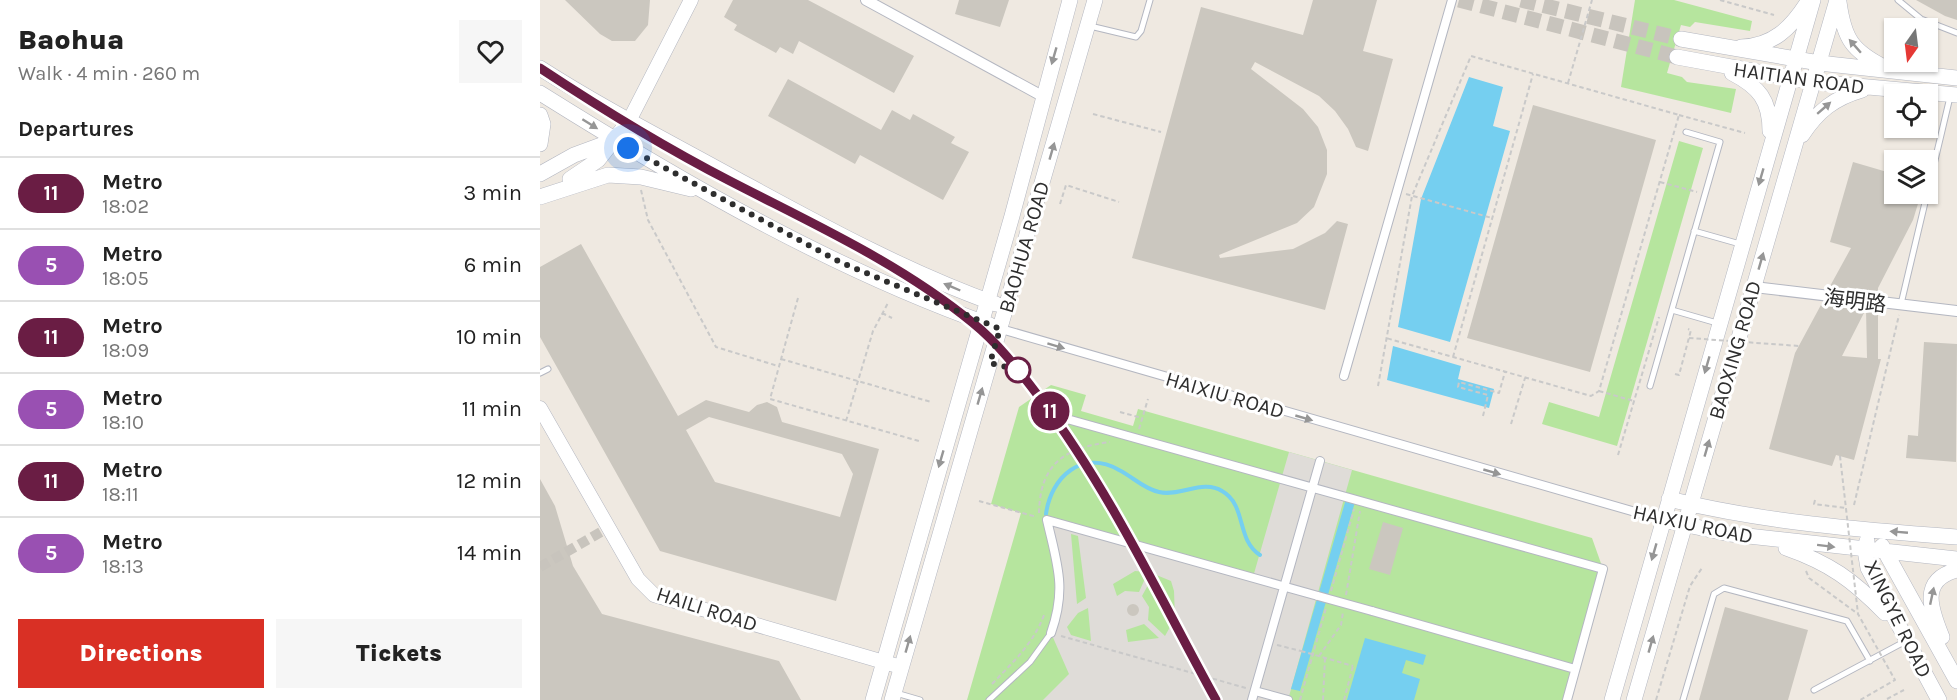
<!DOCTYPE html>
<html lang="en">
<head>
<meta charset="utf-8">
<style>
  :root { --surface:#fff; --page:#f6f6f6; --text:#222; --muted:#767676; --line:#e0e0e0; --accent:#d93025 }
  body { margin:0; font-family:Karla,"Noto Sans SC",sans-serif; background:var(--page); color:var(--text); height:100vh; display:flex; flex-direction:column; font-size:22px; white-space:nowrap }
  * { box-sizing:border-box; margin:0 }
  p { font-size:20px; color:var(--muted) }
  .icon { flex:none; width:33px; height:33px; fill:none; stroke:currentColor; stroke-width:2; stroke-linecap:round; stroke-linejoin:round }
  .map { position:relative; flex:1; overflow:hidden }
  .details { display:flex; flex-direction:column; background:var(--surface); width:540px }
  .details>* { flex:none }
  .badge { padding:0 12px; border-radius:20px; font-size:21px; line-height:39px }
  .needle { width:39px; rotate:194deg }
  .fabs { position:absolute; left:1344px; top:18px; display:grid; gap:12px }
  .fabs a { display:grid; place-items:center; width:54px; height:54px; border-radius:0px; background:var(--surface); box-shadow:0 2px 4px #0004; font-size:30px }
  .you { position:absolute; width:30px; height:30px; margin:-15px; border:4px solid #fff; border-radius:50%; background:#1a73e8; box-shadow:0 0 0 9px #1a73e833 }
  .map>.badge { position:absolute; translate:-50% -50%; box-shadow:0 0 0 3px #fff }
  h2 { padding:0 18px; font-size:22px; line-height:54px }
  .round { display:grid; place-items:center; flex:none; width:63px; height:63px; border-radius:0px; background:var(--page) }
  .head { display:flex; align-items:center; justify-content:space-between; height:102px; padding:0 18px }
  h1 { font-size:28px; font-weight:800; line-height:45px }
  .action { display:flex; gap:12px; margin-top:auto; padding:12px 18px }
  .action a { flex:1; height:69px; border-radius:0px; background:var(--accent); color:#fff; font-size:24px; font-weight:800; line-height:69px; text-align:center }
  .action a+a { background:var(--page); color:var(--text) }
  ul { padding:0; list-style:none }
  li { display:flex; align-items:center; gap:18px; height:72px; padding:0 18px; border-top:2px solid var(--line) }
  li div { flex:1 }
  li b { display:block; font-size:22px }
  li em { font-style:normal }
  li .badge { min-width:66px; font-weight:700; text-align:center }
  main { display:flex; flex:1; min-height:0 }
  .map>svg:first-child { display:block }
  .green { fill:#b6e59e }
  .plaza { fill:#dfdcd8; fill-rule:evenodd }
  .water { fill:#75cff0 }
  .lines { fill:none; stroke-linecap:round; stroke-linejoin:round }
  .stream { stroke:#75cff0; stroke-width:4 }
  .building { fill:#cbc7bf; fill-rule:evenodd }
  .minor-tunnel { stroke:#c8c4bd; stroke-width:10; stroke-dasharray:10 5; stroke-linecap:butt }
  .secondary-tunnel { stroke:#c8c4bd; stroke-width:15; stroke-dasharray:15 8; stroke-linecap:butt }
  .service-casing { stroke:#b4b7c1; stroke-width:7 }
  .pedestrian-casing { stroke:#b4b7c1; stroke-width:10 }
  .minor-casing { stroke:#b4b7c1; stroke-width:12 }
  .tertiary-casing { stroke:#b4b7c1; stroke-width:15 }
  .secondary-casing { stroke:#b4b7c1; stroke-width:16 }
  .path { stroke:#c9c9c9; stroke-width:2; stroke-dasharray:4.5 3; stroke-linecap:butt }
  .service { stroke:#fff; stroke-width:5 }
  .pedestrian { stroke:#fff; stroke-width:8 }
  .minor { stroke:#fff; stroke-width:10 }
  .tertiary { stroke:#fff; stroke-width:14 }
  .secondary { stroke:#fff; stroke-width:15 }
  .pedestrian-bridge-casing { stroke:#b4b7c1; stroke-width:10; stroke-linecap:butt }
  .path-bridge { stroke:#c9c9c9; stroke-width:2; stroke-dasharray:4.5 3; stroke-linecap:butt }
  .pedestrian-bridge { stroke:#fff; stroke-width:8 }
  .oneway { fill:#969696 }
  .line-casing { stroke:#fff; stroke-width:14 }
  .line { stroke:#6a1d44; stroke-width:9 }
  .walk { stroke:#2e2e2e; stroke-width:6; stroke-dasharray:0 10.8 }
  .stop-dot { fill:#fff; stroke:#6a1d44; stroke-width:3 }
  .labels { text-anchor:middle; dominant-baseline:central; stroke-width:6; stroke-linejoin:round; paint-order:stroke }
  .street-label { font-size:21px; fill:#2e2e2e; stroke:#fff }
</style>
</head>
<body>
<main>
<section class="details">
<div class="head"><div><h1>Baohua</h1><p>Walk · 4 min · 260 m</p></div><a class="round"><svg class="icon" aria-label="heart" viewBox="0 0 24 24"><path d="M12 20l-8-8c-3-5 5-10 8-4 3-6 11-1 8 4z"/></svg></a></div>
<h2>Departures</h2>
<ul>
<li><span class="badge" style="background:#6a1d44;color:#fff">11</span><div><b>Metro</b><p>18:02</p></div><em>3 min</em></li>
<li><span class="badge" style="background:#9950b2;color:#fff">5</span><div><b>Metro</b><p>18:05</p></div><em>6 min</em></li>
<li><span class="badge" style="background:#6a1d44;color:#fff">11</span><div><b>Metro</b><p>18:09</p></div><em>10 min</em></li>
<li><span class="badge" style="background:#9950b2;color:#fff">5</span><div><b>Metro</b><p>18:10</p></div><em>11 min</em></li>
<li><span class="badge" style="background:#6a1d44;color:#fff">11</span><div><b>Metro</b><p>18:11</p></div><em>12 min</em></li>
<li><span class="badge" style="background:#9950b2;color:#fff">5</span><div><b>Metro</b><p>18:13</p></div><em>14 min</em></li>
</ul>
<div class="action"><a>Directions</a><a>Tickets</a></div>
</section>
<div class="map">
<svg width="1417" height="700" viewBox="0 0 1417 700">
  <rect width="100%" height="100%" fill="#efe9e1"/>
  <path class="green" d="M1095,0H1134L1212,21L1210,31L1155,22L1150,27L1141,25L1127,73L1142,77L1147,82L1196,89L1191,113L1081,87Z
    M1139,141L1163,148L1077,446L1002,424L1009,402L1059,417Z
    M511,385L546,395L541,411L593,426L598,409L1052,538L1063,569L1027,700H427L481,513L451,504L479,407Z"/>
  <path class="plaza" d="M749,452L812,470L748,700H503L529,674L511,633L520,601L507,520L713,577ZM531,534L538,536L546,598L537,604ZM595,571L608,572L599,592L585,591L577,596L573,584ZM614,574L631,581L634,591L635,618L625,636L608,620L609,607L602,596ZM548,608L551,641L531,635L527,627L538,613ZM604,624L619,638L588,642L586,630Z"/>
  <path class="water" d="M929,77L963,87L953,126L970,131L910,342L858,327L881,199Z
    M853,346L921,366L918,379L954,389L949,408L847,380Z
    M806,499L815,502L760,691L751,689Z
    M825,638L886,655L883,665L866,660L862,673L880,679L874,700H807Z"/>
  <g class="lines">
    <path class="stream" d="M506,514C511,477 542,449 579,470C593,477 604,489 619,492C640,497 663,479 682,491C707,505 696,540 720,555"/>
  </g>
  <path class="building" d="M25,0H110L108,25L95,41H72L60,34Z
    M193,0H268L374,56L354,93L259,41L253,54L240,47L236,53L194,30L197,25L184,17Z
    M419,0H469L460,27L415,14Z
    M773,0H837L823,51L853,59L828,151L816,147L808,129L795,111L779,96L715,62L711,69L763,109L778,127L787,150V174L774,207L757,223L679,255L680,258L753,249L785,233L797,221L808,224L785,310L592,258L661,7L763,35Z
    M1376,0H1417V20L1405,16Z
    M248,79L341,130L352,110L370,120L373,114L415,137L411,143L429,152L403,200L320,155L315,164L228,116Z
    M993,105L1116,140L1050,372L927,338Z
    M1313,162L1354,174V194H1381L1373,220L1338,288V294L1289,288L1311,248L1290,242Z
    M41,244L138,416L166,400L209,412L217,405L227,402L237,407L242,422L339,449L296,601L120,551L0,337V267ZM169,417L302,454L313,474L300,517L175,482L146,430Z
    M1282,303L1338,309V359H1341L1314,460L1296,455L1292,466L1229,449L1255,353ZM1326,309L1327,358L1302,356Z
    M1384,342L1417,344L1416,462L1366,458L1368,435L1378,436Z
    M0,479L15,506L33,566L62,614L239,661L261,700H0Z
    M843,522L863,528L850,575L829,569Z
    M587 610a6 6 0 1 1 12 0a6 6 0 1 1-12 0Z
    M1185,607L1268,630L1248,700H1159Z"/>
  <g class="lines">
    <path class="minor-tunnel" d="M0,567L68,528"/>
    <path class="secondary-tunnel" d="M919,0L1137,57
      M981,0L1141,39"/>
    <g class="service-casing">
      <path id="service" d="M1358,0L1381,19L1417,33
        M550,26L596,37L601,31L610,0
        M1154,231L1200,244
        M1361,304L1410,97
        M1132,310L1177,323
        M0,373L8,369
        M1110,386L1180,142L1146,132
        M1274,690L1364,642
        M356,693L380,700
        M449,700L490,662L511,633
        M1143,700L1174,594L1184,588L1307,621L1330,661"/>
    </g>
    <g class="pedestrian-casing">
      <path id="pedestrian" d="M461,329L1123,520
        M804,376L912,0
        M527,419L1063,569L1027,700
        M832,611L1035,669
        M511,633C527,588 517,564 507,520L778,596
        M715,691L748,700
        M712,700L780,461"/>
    </g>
    <g class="minor-casing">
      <path id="minor" d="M326,0L504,97
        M1214,287L1417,311"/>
    </g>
    <g class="tertiary-casing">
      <path id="tertiary" d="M89,121L151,0
        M0,408L98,579L114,595L361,667"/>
    </g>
    <g class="secondary-casing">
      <path id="secondary" d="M1299,2C1304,39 1312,51 1346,68
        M1141,39L1279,63L1417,78
        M1201,47C1233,46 1251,28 1267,3
        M1137,57L1273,82L1417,95
        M0,68C64,109 131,143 198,180C281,225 366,272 456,304
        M1192,73C1219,87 1230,100 1230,131
        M0,93C142,182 292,269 450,325
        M0,115L3,124L0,144
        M1262,135C1278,111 1294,98 1322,90
        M0,174L34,155L72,141
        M30,179L58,160L89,121
        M0,197L68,175L101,177L151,189
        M1129,499C1223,522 1320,530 1417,537
        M1123,520L1190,534L1417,559
        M1327,541L1325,550L1328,568L1399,700
        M1342,546L1417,681
        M1246,548C1289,563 1313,580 1345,613
        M1402,637C1391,610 1379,580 1417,570
        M333,700L472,216L530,0
        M352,700L555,0
        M1072,700L1273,0
        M1094,700L1297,0"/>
    </g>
    <path class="path" d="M1180,0L1234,15
      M1028,83L1052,0
      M553,114L621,132
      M1139,115L1205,133
      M1120,182L1157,192
      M101,190L108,220L176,347L238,366
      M866,194L952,218
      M520,204L526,185L579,202
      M258,298L230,399L379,441
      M342,313L352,318
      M913,357L993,74
      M241,359L391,402
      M1135,374L1139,375L1151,330L1148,329
      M838,386L872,196L931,56L1139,115L1059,391L1051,396L846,338
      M1059,391L1094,401
      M580,412L602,418
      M943,416L948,395L918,387L919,382L959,393L965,372
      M306,421L333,331L348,303
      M971,424L985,378
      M599,429L608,399
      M1078,455L1119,317
      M1275,500L1274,504L1306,508
      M439,501L497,517
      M1314,505L1359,315
      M499,513C500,463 525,448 570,442
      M1266,571L1269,578L1318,614
      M791,591L814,509
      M806,595L820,511
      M521,636L706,688
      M737,645L761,651
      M779,656L801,625L803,612
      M452,684C473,662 493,644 504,615
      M1347,699L1364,690
      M760,700L786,608
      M783,700L785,658
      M804,700L813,666
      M1116,700L1150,586L1162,568"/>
    <use href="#service" class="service"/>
    <use href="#pedestrian" class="pedestrian"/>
    <use href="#minor" class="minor"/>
    <use href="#tertiary" class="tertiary"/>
    <use href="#secondary" class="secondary"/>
    <g class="pedestrian-bridge-casing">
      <path id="pedestrian-bridge" d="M778,596L832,611"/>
    </g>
    <path class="path-bridge" d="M1149,338L1259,346
      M1300,456L1318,614L1355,680L1320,700
      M761,651L813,666"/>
    <use href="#pedestrian-bridge" class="pedestrian-bridge"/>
  </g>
  <defs><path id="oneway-solid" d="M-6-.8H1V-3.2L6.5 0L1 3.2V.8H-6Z" transform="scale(1.5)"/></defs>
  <g class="oneway">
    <use href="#oneway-solid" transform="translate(1315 46) rotate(-131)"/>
    <use href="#oneway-solid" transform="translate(514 56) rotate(106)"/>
    <use href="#oneway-solid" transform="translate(1284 108) rotate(-41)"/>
    <use href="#oneway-solid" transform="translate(50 124) rotate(32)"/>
    <use href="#oneway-solid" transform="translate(512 151) rotate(-74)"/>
    <use href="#oneway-solid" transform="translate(1221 177) rotate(106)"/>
    <use href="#oneway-solid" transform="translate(1221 261) rotate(-74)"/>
    <use href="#oneway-solid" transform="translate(412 287) rotate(-157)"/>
    <use href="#oneway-solid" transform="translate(516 346) rotate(17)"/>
    <use href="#oneway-solid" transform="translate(1167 365) rotate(106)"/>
    <use href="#oneway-solid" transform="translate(440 396) rotate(-74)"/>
    <use href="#oneway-solid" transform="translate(764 418) rotate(16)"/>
    <use href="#oneway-solid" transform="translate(1167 448) rotate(-74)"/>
    <use href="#oneway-solid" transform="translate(401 459) rotate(106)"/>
    <use href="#oneway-solid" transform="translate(952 472) rotate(16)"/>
    <use href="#oneway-solid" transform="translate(1359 532) rotate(-175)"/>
    <use href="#oneway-solid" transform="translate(1286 546) rotate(7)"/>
    <use href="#oneway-solid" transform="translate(1114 552) rotate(106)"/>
    <use href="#oneway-solid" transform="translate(1392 596) rotate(-78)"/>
    <use href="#oneway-solid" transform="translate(368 644) rotate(-74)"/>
    <use href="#oneway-solid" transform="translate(1111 644) rotate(-74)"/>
  </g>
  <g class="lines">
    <g class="line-casing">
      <path id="line" d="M0,68C62,109 124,147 190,181C273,224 360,263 433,323C459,344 480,372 500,398C570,491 620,598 676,700"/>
    </g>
    <use href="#line" class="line"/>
    <path class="walk" d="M88,148L300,262L460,329L450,363L478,370"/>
  </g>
  <circle class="stop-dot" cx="478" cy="370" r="12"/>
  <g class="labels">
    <g class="street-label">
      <text transform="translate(1259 78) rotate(8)">HAITIAN ROAD</text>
      <text transform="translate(484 247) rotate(-74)">BAOHUA ROAD</text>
      <text transform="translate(1315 301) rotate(7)">海明路</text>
      <text transform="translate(1195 350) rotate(-74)">BAOXING ROAD</text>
      <text transform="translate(685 395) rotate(16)">HAIXIU ROAD</text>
      <text transform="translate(1153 524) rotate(12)">HAIXIU ROAD</text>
      <text transform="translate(167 609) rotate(18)">HAILI ROAD</text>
      <text transform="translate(1358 619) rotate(64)">XINGYE ROAD</text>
    </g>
  </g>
</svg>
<div class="fabs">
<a><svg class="needle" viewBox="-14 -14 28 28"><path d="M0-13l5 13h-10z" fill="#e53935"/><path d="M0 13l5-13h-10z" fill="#767676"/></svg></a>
<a><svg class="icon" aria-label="locate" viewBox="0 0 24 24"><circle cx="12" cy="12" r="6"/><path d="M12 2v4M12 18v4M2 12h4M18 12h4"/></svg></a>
<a><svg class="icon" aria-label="layers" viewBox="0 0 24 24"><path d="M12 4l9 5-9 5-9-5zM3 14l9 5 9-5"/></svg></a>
</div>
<div class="you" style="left:88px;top:148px"></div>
<b class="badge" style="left:510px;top:411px;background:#6a1d44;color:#fff">11</b>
</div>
</main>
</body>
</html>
